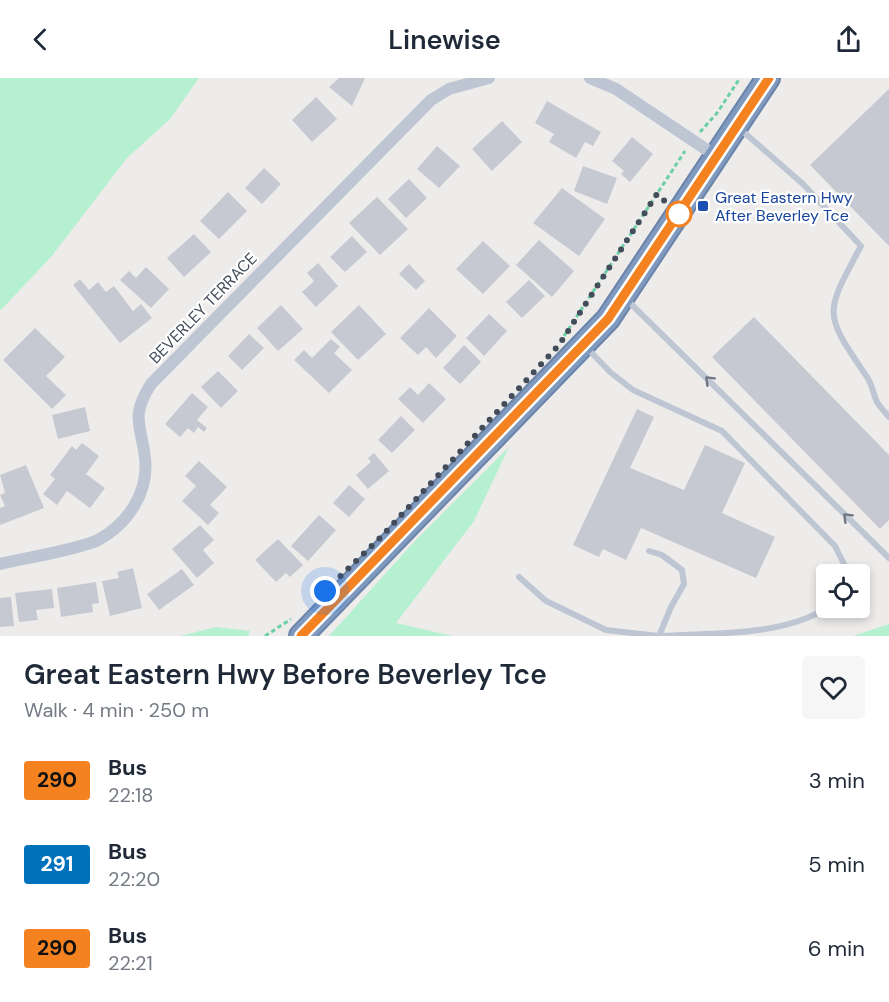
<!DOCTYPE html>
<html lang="en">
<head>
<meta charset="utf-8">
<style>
  :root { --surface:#fff; --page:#f6f6f7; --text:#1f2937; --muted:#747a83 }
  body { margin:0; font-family:"DM Sans",sans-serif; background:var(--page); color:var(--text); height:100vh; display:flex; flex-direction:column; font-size:22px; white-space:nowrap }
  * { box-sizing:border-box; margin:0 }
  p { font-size:20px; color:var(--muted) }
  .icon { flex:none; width:33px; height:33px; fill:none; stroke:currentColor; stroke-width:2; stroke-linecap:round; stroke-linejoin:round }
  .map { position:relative; height:558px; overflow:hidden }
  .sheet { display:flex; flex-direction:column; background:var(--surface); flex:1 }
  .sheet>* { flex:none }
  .badge { padding:0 12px; border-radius:4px; font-size:21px; line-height:39px }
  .controls { position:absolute; left:816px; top:486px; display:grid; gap:12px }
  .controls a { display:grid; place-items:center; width:54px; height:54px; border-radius:6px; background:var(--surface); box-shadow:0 3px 9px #0003; font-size:30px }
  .you { position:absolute; width:30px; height:30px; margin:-15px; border:4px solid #fff; border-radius:50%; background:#1a73e8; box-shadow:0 0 0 9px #1a73e833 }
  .map>.badge { position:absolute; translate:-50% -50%; box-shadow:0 0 0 3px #fff }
  .round { display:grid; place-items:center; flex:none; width:63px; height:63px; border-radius:6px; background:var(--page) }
  .headline { display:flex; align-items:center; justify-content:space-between; height:102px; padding:0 24px }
  h1 { font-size:28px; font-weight:600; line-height:45px }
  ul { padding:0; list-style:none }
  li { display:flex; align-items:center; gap:18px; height:84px; padding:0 24px }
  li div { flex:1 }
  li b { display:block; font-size:22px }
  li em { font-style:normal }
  li .badge { min-width:66px; font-weight:700; text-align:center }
  header { display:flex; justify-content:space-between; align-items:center; height:78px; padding:0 24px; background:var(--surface); font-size:27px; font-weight:600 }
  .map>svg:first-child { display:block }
  .green { fill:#b5f0d0 }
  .building { fill:#c7c9d2 }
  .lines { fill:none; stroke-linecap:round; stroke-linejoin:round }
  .highway-casing { stroke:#6a84aa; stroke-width:26 }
  .path { stroke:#6bd0a5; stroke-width:3; stroke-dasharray:4.5 3; stroke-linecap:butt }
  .lane { stroke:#bdc6d2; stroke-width:6 }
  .street { stroke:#bdc6d2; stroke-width:12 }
  .highway { stroke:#7f9abe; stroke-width:22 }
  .oneway { stroke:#6e7783 }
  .line-casing { stroke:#fff; stroke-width:14 }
  .line { stroke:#f58220; stroke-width:9 }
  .walk { stroke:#434d59; stroke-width:6; stroke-dasharray:0 10.8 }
  .transit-dot { fill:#1a4fb4; stroke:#fff; stroke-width:2 }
  .stop-dot { fill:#fff; stroke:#f58220; stroke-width:3 }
  .labels { text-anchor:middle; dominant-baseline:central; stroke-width:4.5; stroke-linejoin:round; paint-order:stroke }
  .transit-label { font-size:16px; fill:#164399; stroke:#fff; text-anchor:start }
  .street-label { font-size:16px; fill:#434d59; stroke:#fff }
</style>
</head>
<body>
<header><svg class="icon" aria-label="back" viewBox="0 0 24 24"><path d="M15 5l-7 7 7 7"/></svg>Linewise<svg class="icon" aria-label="share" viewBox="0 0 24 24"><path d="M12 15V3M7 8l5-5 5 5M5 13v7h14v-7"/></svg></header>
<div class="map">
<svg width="889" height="558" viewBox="0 0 889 558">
  <rect width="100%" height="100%" fill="#eeebeb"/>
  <path class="green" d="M0,0H199L170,41L127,80L51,179L0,233Z
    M509,369L474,443L396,545L453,558H329L414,464Z
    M889,546V558H853Z
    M216,549L250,553L248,558H180Z"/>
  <path class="building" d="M339,0H365L352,28L329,9Z
    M889,11V168L810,87Z
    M316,19L337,41L312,64L292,42Z
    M547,23L601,54L593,68L585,64L576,80L549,64L554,56L535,45Z
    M502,43L522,64L492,93L472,71Z
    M632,59L653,76L630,104L621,96L624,93L612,83Z
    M437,68L460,88L439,110L417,91Z
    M583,88L617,100L607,126L574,113Z
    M264,90L281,106L262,126L245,110Z
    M409,101L427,120L406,140L388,121Z
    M562,110L605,141L579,178L533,145Z
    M228,114L247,133L219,161L200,143Z
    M377,119L408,151L380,177L349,145Z
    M194,156L211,174L184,199L167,180Z
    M352,158L367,174L345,194L330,179Z
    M539,162L574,193L552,219L516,187Z
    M483,163L510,188L483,216L456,191Z
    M318,185L338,208L316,229L302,214L314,203L307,195Z
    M409,186L425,203L416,212L399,196Z
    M146,189L169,211L151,230L120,202L129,193L136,200Z
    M80,201L89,212L98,204L106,214L114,208L133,233L141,226L152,240L120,265L73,207Z
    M529,202L545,218L522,240L506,224Z
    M281,227L303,251L278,273L257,250Z
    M359,227L386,256L358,282L331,254Z
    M429,230L457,258L436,280L426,269L418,277L400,260Z
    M489,236L507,253L484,278L466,260Z
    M754,239L889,377V442L880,451L712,279Z
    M35,250L65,279L46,298L66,317L52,331L3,282Z
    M249,256L264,270L242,292L228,278Z
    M331,261L340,269L334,275L352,292L329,315L294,282L304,272L312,280Z
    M464,267L481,284L460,306L443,290Z
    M218,293L238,313L221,330L201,309Z
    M429,305L446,321L423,345L398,321L410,309L418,317Z
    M192,315L208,329L197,342L207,350L204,354L198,349L194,355L188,350L180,359L165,346Z
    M85,329L90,353L58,361L52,337Z
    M637,331L654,339L630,390L684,412L705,367L745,385L722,435L775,459L756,500L641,450L626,482L603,471L599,479L573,467Z
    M401,338L415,352L392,375L378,362Z
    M82,365L99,378L86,396L105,410L90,430L67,413L57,427L43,416L55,401L50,397L72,368L76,372Z
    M374,375L389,393L368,411L356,397L371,384L368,380Z
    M199,383L227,409L210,427L219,435L208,447L182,423L196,408L185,398Z
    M26,387L44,430L0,447V430L5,428L0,417L5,415L0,397Z
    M349,407L365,421L349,439L333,425Z
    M319,437L336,452L308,483L291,468Z
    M200,447L214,462L203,472L214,485L197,500L172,471Z
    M278,461L303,487L290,499L286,495L276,504L255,482Z
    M133,490L142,530L110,538L102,503L119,500L117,494Z
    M182,491L194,507L159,532L147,516Z
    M96,504L99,525L92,526L93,534L61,539L57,510Z
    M52,511L54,530L36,532L38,542L19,544L15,515Z
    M11,519L14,548L0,549V520Z"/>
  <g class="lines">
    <g class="highway-casing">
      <path id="highway" d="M301,558L608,241L768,0"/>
    </g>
    <path class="path" d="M700,54L717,35L740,0
      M564,258L685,73
      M265,558L291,541"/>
    <path class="lane" d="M739,50L803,106L861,168C824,237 823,234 867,299C873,308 873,316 877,324C880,329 885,334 889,339
      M627,222L889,480
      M587,270L610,294L633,312L722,353L835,468L846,490L845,496
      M649,473L662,477L682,492L684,506L671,529L659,558
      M519,499L546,523L606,552L658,558
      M662,558C715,555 782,558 827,530"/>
    <path class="street" d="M590,0L616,11L716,78
      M0,486C25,480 77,472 98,462C128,446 149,414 145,380C141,346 130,339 151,306L431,22L449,11L489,0"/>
    <use href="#highway" class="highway"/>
  </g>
  <defs><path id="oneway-chevron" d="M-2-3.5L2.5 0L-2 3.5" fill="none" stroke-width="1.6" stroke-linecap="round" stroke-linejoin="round" transform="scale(1.5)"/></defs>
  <g class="oneway">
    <use href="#oneway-chevron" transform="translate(709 302) rotate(-135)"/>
    <use href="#oneway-chevron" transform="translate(847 439) rotate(-135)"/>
  </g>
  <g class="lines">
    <g class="line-casing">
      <path id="line" d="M301,558L608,241L769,0"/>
    </g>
    <use href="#line" class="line"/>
    <path class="walk" d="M325,513L381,459L559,267L657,116L679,136"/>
  </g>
  <rect class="transit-dot" x="697" y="122" width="12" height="12" rx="3"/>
  <circle class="stop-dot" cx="679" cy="136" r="12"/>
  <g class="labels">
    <g class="transit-label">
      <text x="715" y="119">Great Eastern Hwy<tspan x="715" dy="18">After Beverley Tce</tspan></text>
    </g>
    <g class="street-label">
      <text transform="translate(203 230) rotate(-46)">BEVERLEY TERRACE</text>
    </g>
  </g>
</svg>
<div class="controls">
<a><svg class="icon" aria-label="locate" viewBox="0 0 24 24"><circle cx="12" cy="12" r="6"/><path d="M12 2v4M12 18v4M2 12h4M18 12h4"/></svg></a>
</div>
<div class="you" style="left:325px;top:513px"></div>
</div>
<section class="sheet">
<div class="headline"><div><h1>Great Eastern Hwy Before Beverley Tce</h1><p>Walk · 4 min · 250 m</p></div><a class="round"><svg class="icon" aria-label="heart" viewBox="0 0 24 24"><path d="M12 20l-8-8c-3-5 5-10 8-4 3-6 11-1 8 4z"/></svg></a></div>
<ul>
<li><span class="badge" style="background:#f58220;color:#111">290</span><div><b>Bus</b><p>22:18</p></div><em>3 min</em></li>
<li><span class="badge" style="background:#0072bc;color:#fff">291</span><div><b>Bus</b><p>22:20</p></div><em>5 min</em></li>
<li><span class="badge" style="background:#f58220;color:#111">290</span><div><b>Bus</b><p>22:21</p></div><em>6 min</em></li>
</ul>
</section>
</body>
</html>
